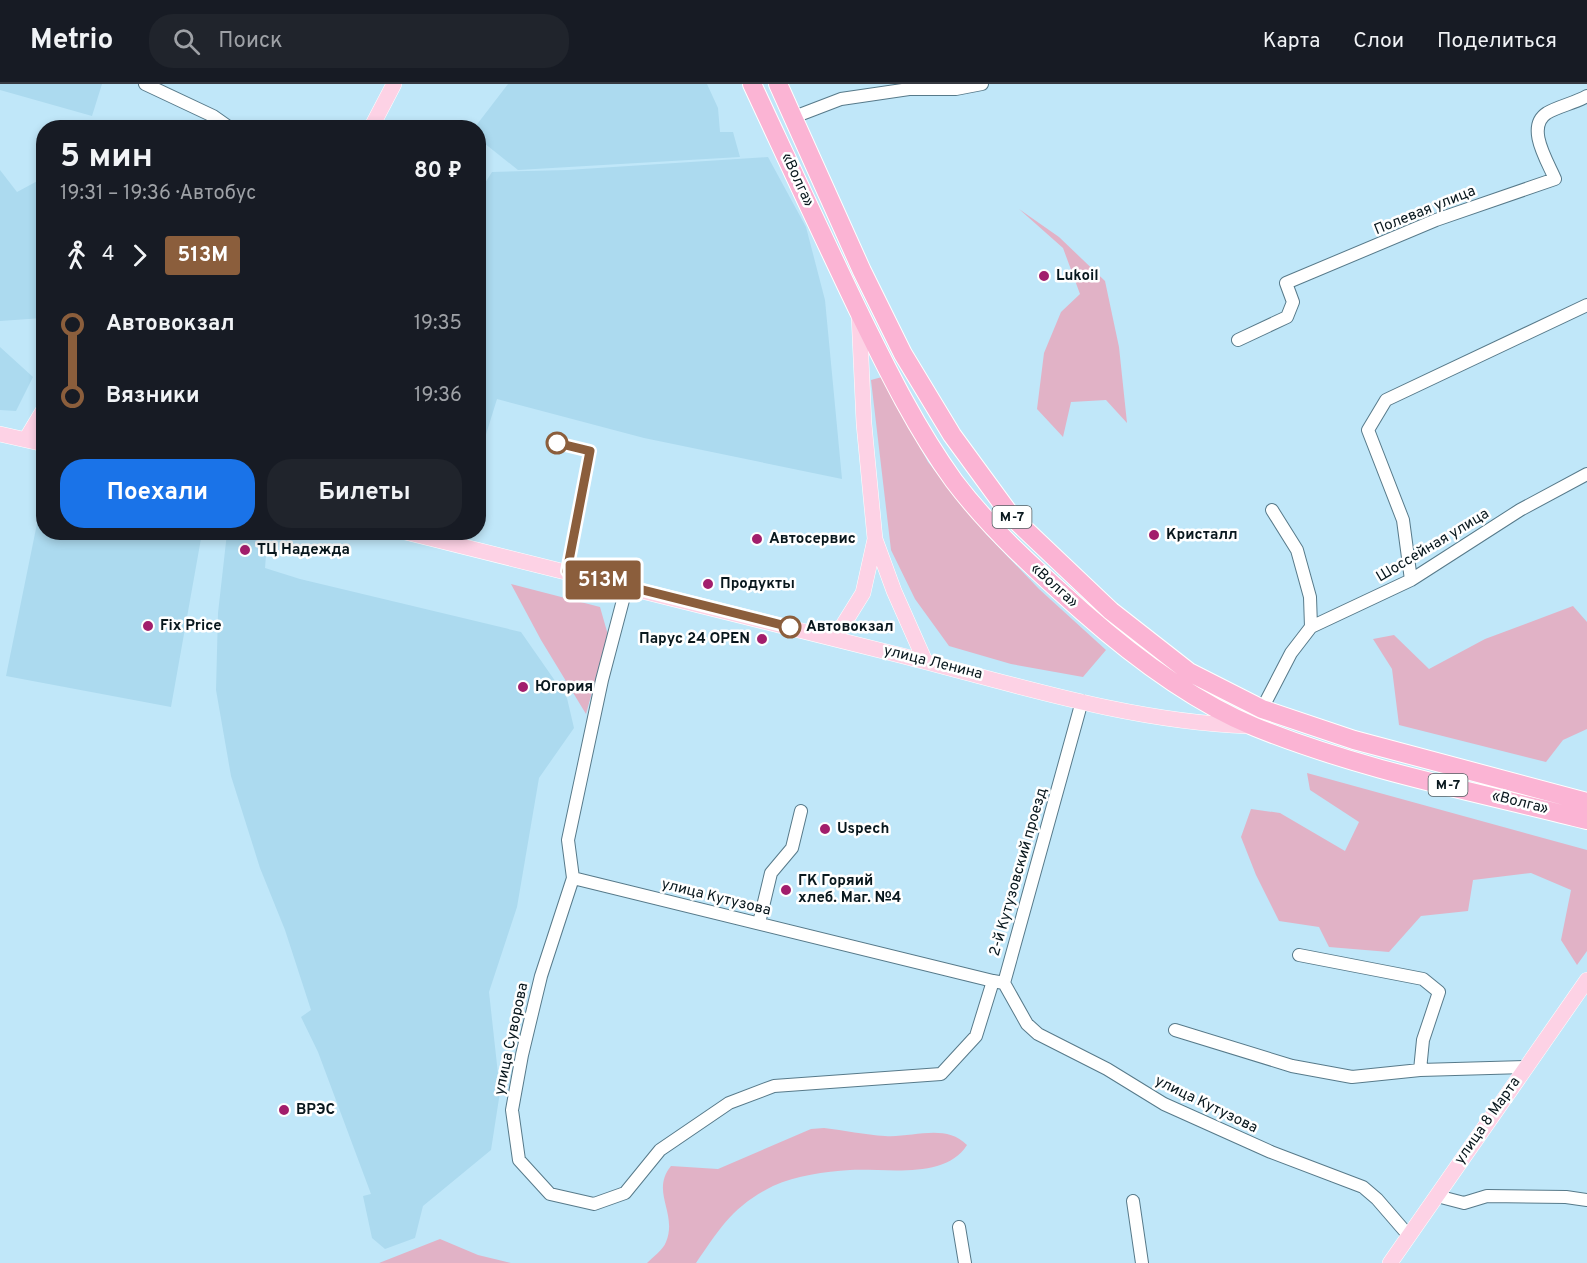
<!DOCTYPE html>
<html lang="ru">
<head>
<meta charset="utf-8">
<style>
  :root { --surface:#171b24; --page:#20242c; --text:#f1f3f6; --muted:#9ea1a6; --line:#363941; --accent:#1a73e8 }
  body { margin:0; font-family:Overpass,sans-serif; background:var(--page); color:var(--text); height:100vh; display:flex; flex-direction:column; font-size:22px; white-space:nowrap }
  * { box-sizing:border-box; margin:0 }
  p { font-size:20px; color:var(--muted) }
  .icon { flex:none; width:33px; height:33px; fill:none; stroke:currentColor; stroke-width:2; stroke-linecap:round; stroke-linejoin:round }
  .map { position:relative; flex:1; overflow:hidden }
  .sheet { position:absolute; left:36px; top:36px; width:450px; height:420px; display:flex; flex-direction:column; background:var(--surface); border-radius:24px; box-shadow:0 3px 9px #0003 }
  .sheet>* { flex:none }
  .badge { padding:0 12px; border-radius:4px; font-size:21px; line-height:39px }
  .map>.badge { position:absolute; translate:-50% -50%; box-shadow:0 0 0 3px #fff }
  .legs { display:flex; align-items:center; gap:9px; height:66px; padding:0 24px; font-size:20px }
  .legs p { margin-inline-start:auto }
  .summary { display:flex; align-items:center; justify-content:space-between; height:102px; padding:0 24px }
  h1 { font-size:33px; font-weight:700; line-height:45px }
  .primary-button { display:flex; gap:12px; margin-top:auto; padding:12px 24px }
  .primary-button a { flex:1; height:69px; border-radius:24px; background:var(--accent); color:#fff; font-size:24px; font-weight:700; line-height:69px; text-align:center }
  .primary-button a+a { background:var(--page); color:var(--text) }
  ul { padding:0 24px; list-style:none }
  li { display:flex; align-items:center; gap:21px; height:72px; font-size:22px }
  li i { display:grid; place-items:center; width:9px; height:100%; margin:0 8px; background:currentColor }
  li i::after { content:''; width:15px; height:15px; margin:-8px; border:4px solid; border-radius:50%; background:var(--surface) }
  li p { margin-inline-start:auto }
  li:first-child i { background:linear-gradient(#0000 50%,currentColor 0) }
  li:last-child i { background:linear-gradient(currentColor 50%,#0000 0) }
  header { display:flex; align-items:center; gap:36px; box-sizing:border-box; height:84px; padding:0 30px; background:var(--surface); border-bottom:2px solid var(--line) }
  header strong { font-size:28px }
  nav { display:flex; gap:33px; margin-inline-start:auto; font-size:21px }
  .search { width:420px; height:54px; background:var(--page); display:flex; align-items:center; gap:15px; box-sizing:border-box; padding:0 21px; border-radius:24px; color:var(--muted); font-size:22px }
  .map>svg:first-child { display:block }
  .built { fill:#acdaef }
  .green { fill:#e1b2c6 }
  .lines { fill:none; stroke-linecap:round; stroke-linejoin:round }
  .minor-casing { stroke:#577a8a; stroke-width:14 }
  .major-casing { stroke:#fff; stroke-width:16 }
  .highway-casing { stroke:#fff; stroke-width:20 }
  .minor { stroke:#fff; stroke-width:12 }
  .major { stroke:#fdd2e5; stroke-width:15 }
  .highway { stroke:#fbb4d4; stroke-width:18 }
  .line-1-casing { stroke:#fff; stroke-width:14 }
  .line-1 { stroke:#8b5e3c; stroke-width:9 }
  .poi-dot { fill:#a21e6c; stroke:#fff; stroke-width:2 }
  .stop-1-dot { fill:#fff; stroke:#8b5e3c; stroke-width:3 }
  .labels { text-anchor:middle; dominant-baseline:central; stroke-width:5; stroke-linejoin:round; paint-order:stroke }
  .shield { fill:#fff; stroke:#525d61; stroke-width:1.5 }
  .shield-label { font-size:14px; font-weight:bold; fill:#08171d }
  .street-label { font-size:15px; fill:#08171d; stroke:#fff }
  .poi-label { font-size:15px; font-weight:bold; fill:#08171d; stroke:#fff; text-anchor:start }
  .stop-label { font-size:15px; font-weight:bold; fill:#08171d; stroke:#fff; text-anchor:start }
</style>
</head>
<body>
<header>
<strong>Metrio</strong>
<div class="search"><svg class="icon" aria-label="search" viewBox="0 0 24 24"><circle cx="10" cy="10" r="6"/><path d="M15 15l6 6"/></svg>Поиск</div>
<nav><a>Карта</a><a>Слои</a><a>Поделиться</a></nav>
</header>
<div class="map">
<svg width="1587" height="1179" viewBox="0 0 1587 1179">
  <rect width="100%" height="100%" fill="#c0e7f9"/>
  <path class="built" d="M0,0H102L92,32L0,6Z
    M508,0H707L718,24L720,48H733L740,73L518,86L479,55L478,44L475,43Z
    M768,73L806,143L825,216L842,395L644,354L497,315L479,373L478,110L492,88L567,86Z
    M0,86L17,108L43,94V234L0,237Z
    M0,263L33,293L16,327L0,326Z
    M43,410L44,448L202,449L171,623L6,592Z
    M227,449L267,459L265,484L300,495L521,548L567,614L574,644L539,694L517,823L489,908L500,1008L491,1066L423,1122L415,1154L385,1165L372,1154L363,1112L371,1110L318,968L301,933L311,926L285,846L260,784L231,692L216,606L218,529Z"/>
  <path class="green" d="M1019,125L1059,153L1105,197L1119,263L1127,339L1106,316L1071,318L1063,353L1037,325L1044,269L1061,228L1080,210L1063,164Z
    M882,293L928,378L987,451L1039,505L1106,566L1083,593L1011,580L949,562L915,515L891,466L871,296Z
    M511,500L600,523L608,551L586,630L541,556Z
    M1573,522L1587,538V645L1563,656L1546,678L1399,641L1392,585L1373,555L1394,551L1429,585L1485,555Z
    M1307,689L1587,766V867L1577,881L1561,856L1571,806L1531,789L1473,796L1468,827L1421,832L1389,868L1329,863L1319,843L1279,837L1256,791L1241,753L1251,725L1280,729L1345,767L1359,738L1310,706Z
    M824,1044C844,1046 865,1051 885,1052C913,1054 945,1039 967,1061C945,1096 886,1084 850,1086C824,1088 797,1091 773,1102C733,1122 720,1144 696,1179H647C653,1173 663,1166 666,1158C678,1129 650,1108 671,1082L718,1085L811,1045Z
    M440,1155L478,1171L511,1179H379Z"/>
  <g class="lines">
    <g class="minor-casing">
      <path id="minor" d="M145,0L213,32L230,44
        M794,33L841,15L909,5H956L982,0
        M1238,256L1287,233L1293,218L1286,199L1436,136L1555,95C1548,78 1525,43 1547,29C1559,22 1575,19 1587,12
        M1272,426L1297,466L1310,513L1311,543
        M1411,496L1403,436L1368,346L1386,316L1587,221
        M627,501L602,596L568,756L573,794L541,892L522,971L512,1026L519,1076L550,1110L594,1120L625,1109L660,1066L729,1019L774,1002L941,990L976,952L993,897L1004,899L1082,617
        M1262,625L1291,569L1311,543L1411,496L1520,426L1587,390
        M573,794L993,897
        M759,839L771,789L792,764L801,727
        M1299,871L1423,895L1439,908L1423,956L1420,986L1525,983
        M1004,899L1027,940L1038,950L1107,985L1164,1020L1271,1068L1363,1103L1377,1115L1409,1152
        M1175,946L1292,982L1352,993L1420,986
        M1437,1112L1464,1119L1487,1112L1566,1113L1587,1116
        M1133,1117L1142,1179
        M959,1143L965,1179"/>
    </g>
    <g class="major-casing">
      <path id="major" d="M371,44L394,0
        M859,231L864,340L875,455L894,507L925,577
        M0,350L44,360
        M26,355L44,325
        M405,448C572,488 738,530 903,572C1017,601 1131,638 1249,642
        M835,554L863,509L875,455
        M1390,1179L1587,896"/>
    </g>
    <g class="highway-casing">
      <path id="highway" d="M752,0C787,75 822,151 858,226C887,285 915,343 954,397C991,446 1037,487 1083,528C1134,573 1192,617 1255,643C1361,686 1476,708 1587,736
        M778,0L862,187L903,270L952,351L1012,433L1111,527L1189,588L1262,625L1354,656L1587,718"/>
    </g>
    <use href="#minor" class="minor"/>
    <use href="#major" class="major"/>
    <use href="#highway" class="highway"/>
  </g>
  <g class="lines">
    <g class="line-1-casing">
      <path id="line-1" d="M557,359L590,367L567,487L790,543"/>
    </g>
    <use href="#line-1" class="line-1"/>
  </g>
  <g class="poi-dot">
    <circle cx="1044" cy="192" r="6"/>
    <circle cx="1154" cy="451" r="6"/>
    <circle cx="757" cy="455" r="6"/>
    <circle cx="245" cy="466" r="6"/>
    <circle cx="708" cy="500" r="6"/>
    <circle cx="148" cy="542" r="6"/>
    <circle cx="762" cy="555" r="6"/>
    <circle cx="523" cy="603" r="6"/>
    <circle cx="825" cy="745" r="6"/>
    <circle cx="786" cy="806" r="6"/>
    <circle cx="284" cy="1026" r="6"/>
  </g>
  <g class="stop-1-dot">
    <circle cx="557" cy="359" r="10"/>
    <circle cx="790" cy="543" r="10"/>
  </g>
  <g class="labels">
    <g class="shield">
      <rect x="992.5" y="422" width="39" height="22" rx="4.5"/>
      <rect x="1428.5" y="690" width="39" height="22" rx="4.5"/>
    </g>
    <g class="shield-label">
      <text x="1012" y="433">М-7</text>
      <text x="1448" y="701">М-7</text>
    </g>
    <g class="street-label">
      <text transform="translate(797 96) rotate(65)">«Волга»</text>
      <text transform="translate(1425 127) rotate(-22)">Полевая улица</text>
      <text transform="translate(1433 462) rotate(-31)">Шоссейная улица</text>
      <text transform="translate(1054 502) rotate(42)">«Волга»</text>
      <text transform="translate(933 579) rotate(14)">улица Ленина</text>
      <text transform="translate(1520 719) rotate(14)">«Волга»</text>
      <text transform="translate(1019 788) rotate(-74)">2-й Кутузовский проезд</text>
      <text transform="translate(716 814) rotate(14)">улица Кутузова</text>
      <text transform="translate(512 955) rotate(-78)">улица Суворова</text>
      <text transform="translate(1206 1021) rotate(26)">улица Кутузова</text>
      <text transform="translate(1488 1037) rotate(-55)">улица 8 Марта</text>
    </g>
    <g class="poi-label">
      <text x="1056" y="192">Lukoil</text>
      <text x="1166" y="451">Кристалл</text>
      <text x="769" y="455">Автосервис</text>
      <text x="257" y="466">ТЦ Надежда</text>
      <text x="720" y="500">Продукты</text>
      <text x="160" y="542">Fix Price</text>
      <text x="750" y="555" text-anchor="end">Парус 24 OPEN</text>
      <text x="535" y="603">Югория</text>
      <text x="837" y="745">Uspech</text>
      <text x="798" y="797">ГК Горяий<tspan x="798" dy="17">хлеб. Маг. №4</tspan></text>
      <text x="296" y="1026">ВРЭС</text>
    </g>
    <g class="stop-label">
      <text x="806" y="543">Автовокзал</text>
    </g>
  </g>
</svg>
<b class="badge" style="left:603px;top:496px;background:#8b5e3c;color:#fff">513М</b>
<section class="sheet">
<div class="summary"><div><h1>5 мин</h1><p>19:31 – 19:36 · Автобус</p></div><b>80 ₽</b></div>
<div class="legs"><svg class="icon" aria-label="walk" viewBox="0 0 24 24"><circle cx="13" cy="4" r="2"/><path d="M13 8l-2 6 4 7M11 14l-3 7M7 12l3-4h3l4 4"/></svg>4<svg class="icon" aria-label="forward" viewBox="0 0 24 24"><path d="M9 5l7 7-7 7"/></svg><b class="badge" style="background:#8b5e3c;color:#fff">513М</b></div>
<ul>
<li><i style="color:#8b5e3c"></i><b>Автовокзал</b><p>19:35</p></li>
<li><i style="color:#8b5e3c"></i><b>Вязники</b><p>19:36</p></li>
</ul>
<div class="primary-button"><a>Поехали</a><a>Билеты</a></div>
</section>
</div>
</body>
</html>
